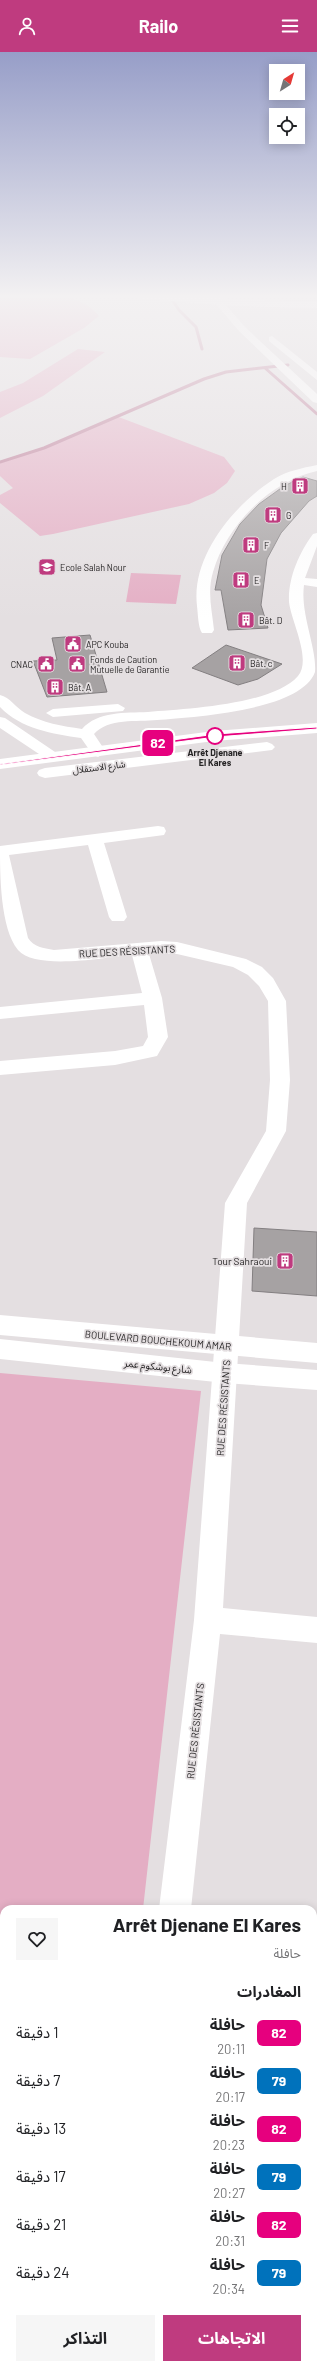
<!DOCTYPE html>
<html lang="ar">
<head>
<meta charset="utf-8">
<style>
  :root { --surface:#fff; --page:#f6f6f6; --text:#202124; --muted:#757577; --accent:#bf3b7f }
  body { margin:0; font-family:Barlow,"Noto Sans Arabic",sans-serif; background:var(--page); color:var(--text); direction:rtl; height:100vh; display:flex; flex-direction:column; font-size:15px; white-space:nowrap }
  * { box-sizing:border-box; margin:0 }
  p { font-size:13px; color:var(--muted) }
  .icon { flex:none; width:22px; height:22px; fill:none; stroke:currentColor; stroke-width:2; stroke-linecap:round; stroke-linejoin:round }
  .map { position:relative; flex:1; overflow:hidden; direction:ltr }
  .drawer { position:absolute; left:0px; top:1853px; width:317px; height:464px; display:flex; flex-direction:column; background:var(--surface); border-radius:12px 12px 0 0; box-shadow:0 2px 10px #0003; direction:rtl }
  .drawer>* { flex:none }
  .badge { padding:0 8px; border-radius:6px; font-size:14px; line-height:26px }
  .needle { width:26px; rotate:37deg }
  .controls { position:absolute; left:269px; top:12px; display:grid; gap:8px }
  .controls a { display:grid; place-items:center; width:36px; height:36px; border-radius:0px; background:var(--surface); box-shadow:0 2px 10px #0003; font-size:20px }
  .map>.badge { position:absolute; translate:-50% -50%; box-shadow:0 0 0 2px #fff }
  h2 { padding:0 16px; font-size:15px; line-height:36px }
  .round { display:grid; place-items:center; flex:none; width:42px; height:42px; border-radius:0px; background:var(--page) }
  .summary { display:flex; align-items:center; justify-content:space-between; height:68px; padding:0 16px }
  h1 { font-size:19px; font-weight:700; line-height:30px }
  .primary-button { display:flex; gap:8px; margin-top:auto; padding:8px 16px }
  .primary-button a { flex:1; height:46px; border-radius:0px; background:var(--accent); color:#fff; font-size:16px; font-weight:700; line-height:46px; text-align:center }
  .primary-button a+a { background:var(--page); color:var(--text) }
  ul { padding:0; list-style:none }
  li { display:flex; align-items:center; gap:12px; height:48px; padding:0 16px }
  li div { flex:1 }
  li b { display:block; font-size:15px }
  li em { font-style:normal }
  li .badge { min-width:44px; font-weight:700; text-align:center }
  header { display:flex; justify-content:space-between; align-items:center; height:52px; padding:0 16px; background:var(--accent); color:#fff; font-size:18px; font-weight:700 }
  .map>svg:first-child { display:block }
  .green { fill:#e4aec4 }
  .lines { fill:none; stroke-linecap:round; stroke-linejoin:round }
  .stream { stroke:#be7c98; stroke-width:3 }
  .building { fill:#a6a2a3; stroke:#837f81 }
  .minor { fill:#fff; fill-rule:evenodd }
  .tertiary { fill:#fff; fill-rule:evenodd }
  .primary { fill:#fff; fill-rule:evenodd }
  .motorway { fill:#fff; fill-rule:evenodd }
  .line { fill:#e6007e; stroke:#fff }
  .stop-dot { fill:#fff; stroke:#e6007e; stroke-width:2 }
  .labels { text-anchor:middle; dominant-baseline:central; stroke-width:3.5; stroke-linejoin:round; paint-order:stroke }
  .far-poi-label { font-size:9px; fill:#262425; stroke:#e4dfe1; text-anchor:start }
  .far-stop-label { font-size:9px; font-weight:bold; fill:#262425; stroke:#e4dfe1 }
  .far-street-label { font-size:9px; fill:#262425; stroke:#e4dfe1 }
  .street-label { font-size:10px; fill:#262425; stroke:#e4dfe1 }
  .poi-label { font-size:10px; fill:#262425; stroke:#e4dfe1; text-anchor:end }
</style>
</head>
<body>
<header><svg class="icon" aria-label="menu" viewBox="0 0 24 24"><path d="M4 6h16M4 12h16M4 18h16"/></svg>Railo<svg class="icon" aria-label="person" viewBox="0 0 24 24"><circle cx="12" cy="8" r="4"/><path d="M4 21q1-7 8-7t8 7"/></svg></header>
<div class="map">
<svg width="317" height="2317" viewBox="0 0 317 2317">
  <rect width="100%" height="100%" fill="#e4dfe1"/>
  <path class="green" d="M0,243C31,243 77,236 99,264L84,276L30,307L0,305Z
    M78,297L105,300L43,344L0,366V340L23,331Z
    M116,364L224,405L235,419L227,431L214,441L189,452L53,482L40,484L0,451V443L13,436L0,424V410L44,396Z
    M131,521L181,523L176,552L126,550Z
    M0,1321L201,1339L143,1857H4V2313H93V2317H0Z"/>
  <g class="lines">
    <path class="stream" d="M169,243L179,258L196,275L202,297
      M265,316L317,362
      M0,410L44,396L204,327L226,320L288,313"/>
  </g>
  <path class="building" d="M303,425L317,429V444L309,449L281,481L267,507L261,553L268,576L228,578L221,538H215L222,503L240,472L259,452L284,434Z
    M90,583L107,640L47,645L33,609L57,608L52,586Z
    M226,593L282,612L258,627L238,633L192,616Z
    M254,1176L317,1180V1244L252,1239Z"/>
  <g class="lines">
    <path class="minor" d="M317,413V419C270,429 226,474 213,520C207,540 212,558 214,578L212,581H202C198,575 198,562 197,554C191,504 234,453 274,427C287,419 302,416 317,413Z
      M317,481V494L305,526L317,527V535L304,533C300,562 317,596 315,620C301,659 193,665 157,668C137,670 108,666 94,682L106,700L98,705L93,703L81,686C53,682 21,677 0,655V643C10,645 16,656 25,661C43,671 62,674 82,677C98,659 125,661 148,660C185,657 273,653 298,624C312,607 291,569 289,550C288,526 299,501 313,482Z
      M118,652L125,656L123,659L53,665L46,661L53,657Z
      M0,665L5,666L58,702L61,705L58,708H48L0,676Z
      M158,774L164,775L166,779L164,783L104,791L127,865L124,869H112L109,865L88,793L9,803L28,886C34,895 43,896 54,898L161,889L177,890L246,907L262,915L273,926L286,949L290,1028L286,1079L247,1151L223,1556L317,1565V1591L220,1582L191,1857H159L194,1568L225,1151L266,1079L270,1028L268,949L259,934L248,923L233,915L177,902H149L162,946L168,985L157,1004L115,1013L0,1023V1009L115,999L143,994L148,985L144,953L0,967V955L142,941L132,903C106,905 36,919 18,898C0,876 0,822 0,794Z
      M313,1935H317V1969H313Z
      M313,2095L317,2096V2132L313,2131Z
      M313,2241L317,2242V2280L313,2279Z
      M110,2313H148L147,2317H109Z"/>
    <path class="tertiary" d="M130,243L317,250V256L231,254L134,246Z
      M0,1263L317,1291V1311L0,1283Z
      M0,1287L225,1311L317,1318V1338L225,1331L0,1307Z"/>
    <path class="primary" d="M317,671V681L214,689L0,717V707L214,679Z
      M267,690L272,692L275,695L272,698L45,726L39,724L37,721L39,718L45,716Z"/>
    <path class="motorway" d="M208,243H217L245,275L317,342V351L313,350L239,279Z
      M272,284L317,320V328L269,289V285Z"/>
  </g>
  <linearGradient id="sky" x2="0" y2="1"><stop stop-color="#979ec8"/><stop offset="0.43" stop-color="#f3f1f2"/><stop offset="1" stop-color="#f3f1f2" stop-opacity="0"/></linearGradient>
  <rect width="317" height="568" fill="url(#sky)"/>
  <path class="line" d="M317,675V677L216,685L0,713V712L216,682Z"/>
  <defs>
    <g id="building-square" transform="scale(0.9)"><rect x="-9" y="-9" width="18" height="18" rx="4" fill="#bf3b7f" stroke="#e4dfe1"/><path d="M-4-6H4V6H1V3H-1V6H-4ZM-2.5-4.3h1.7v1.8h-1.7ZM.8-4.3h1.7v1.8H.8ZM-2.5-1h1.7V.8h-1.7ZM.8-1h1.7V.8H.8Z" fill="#fff"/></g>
    <g id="school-square" transform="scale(0.9)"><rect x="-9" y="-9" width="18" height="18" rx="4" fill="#bf3b7f" stroke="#e4dfe1"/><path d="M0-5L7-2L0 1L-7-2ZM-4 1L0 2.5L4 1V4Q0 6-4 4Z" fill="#fff"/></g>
    <g id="civic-square" transform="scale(0.9)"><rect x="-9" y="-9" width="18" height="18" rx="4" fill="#bf3b7f" stroke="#e4dfe1"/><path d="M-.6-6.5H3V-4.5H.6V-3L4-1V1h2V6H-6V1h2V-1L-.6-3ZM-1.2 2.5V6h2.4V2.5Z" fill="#fff"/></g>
  </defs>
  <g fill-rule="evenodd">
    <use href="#building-square" x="300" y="434"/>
    <use href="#building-square" x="273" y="463"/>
    <use href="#building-square" x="251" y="493"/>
    <use href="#school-square" x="47" y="515"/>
    <use href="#building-square" x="241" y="528"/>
    <use href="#building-square" x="246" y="568"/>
    <use href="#civic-square" x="73" y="592"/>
    <use href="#building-square" x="237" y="611"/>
    <use href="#civic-square" x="46" y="612"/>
    <use href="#civic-square" x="77" y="612"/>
    <use href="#building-square" x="55" y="635"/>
    <use href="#building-square" x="285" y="1209"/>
  </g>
  <circle class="stop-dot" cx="215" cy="684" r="8"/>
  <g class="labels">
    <g class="far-poi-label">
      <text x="287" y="434" text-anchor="end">H</text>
      <text x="286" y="463">G</text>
      <text x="264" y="493">F</text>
      <text x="60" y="515">Ecole Salah Nour</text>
      <text x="254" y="528">E</text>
      <text x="259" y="568">Bât. D</text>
      <text x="86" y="592">APC Kouba</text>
      <text x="90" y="607">Fonds de Caution<tspan x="90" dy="10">Mutuelle de Garantie</tspan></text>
      <text x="250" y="611">Bât. c</text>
      <text x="33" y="612" text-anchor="end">CNAC</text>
      <text x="68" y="635">Bât. A</text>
    </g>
    <g class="far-stop-label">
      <text x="215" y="700">Arrêt Djenane<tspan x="215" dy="10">El Kares</tspan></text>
    </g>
    <g class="far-street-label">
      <text transform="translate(99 715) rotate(-7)">شارع الاستقلال</text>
    </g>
    <g class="street-label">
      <text transform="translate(127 899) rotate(-3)">RUE DES RÉSISTANTS</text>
      <text transform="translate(158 1288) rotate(5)">BOULEVARD BOUCHEKOUM AMAR</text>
      <text transform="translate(158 1314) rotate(6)">شارع بوشكوم عمر</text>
      <text transform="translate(223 1356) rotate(-86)">RUE DES RÉSISTANTS</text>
      <text transform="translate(195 1679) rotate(-84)">RUE DES RÉSISTANTS</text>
    </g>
    <g class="poi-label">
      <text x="272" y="1209">Tour Sahraoui</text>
    </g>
  </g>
</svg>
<div class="controls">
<a><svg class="needle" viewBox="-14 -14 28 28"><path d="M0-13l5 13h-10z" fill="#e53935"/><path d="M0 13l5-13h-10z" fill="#757577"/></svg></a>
<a><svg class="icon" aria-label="locate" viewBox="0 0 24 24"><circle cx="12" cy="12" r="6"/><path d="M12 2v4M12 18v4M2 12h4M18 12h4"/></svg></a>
</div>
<b class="badge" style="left:158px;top:691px;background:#e6007e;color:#fff">82</b>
<section class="drawer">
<div class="summary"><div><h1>Arrêt Djenane El Kares</h1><p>حافلة</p></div><a class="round"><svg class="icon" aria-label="heart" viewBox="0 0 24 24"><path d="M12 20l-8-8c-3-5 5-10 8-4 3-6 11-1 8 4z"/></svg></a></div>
<h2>المغادرات</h2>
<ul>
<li><span class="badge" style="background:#e6007e;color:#fff">82</span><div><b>حافلة</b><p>20:11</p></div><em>1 دقيقة</em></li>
<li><span class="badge" style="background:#0072bc;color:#fff">79</span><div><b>حافلة</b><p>20:17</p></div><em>7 دقيقة</em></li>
<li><span class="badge" style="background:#e6007e;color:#fff">82</span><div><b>حافلة</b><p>20:23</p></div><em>13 دقيقة</em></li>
<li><span class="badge" style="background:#0072bc;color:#fff">79</span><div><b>حافلة</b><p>20:27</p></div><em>17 دقيقة</em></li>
<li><span class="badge" style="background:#e6007e;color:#fff">82</span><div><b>حافلة</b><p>20:31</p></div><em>21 دقيقة</em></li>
<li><span class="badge" style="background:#0072bc;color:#fff">79</span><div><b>حافلة</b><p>20:34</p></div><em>24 دقيقة</em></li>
</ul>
<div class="primary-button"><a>الاتجاهات</a><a>التذاكر</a></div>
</section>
</div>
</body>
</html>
